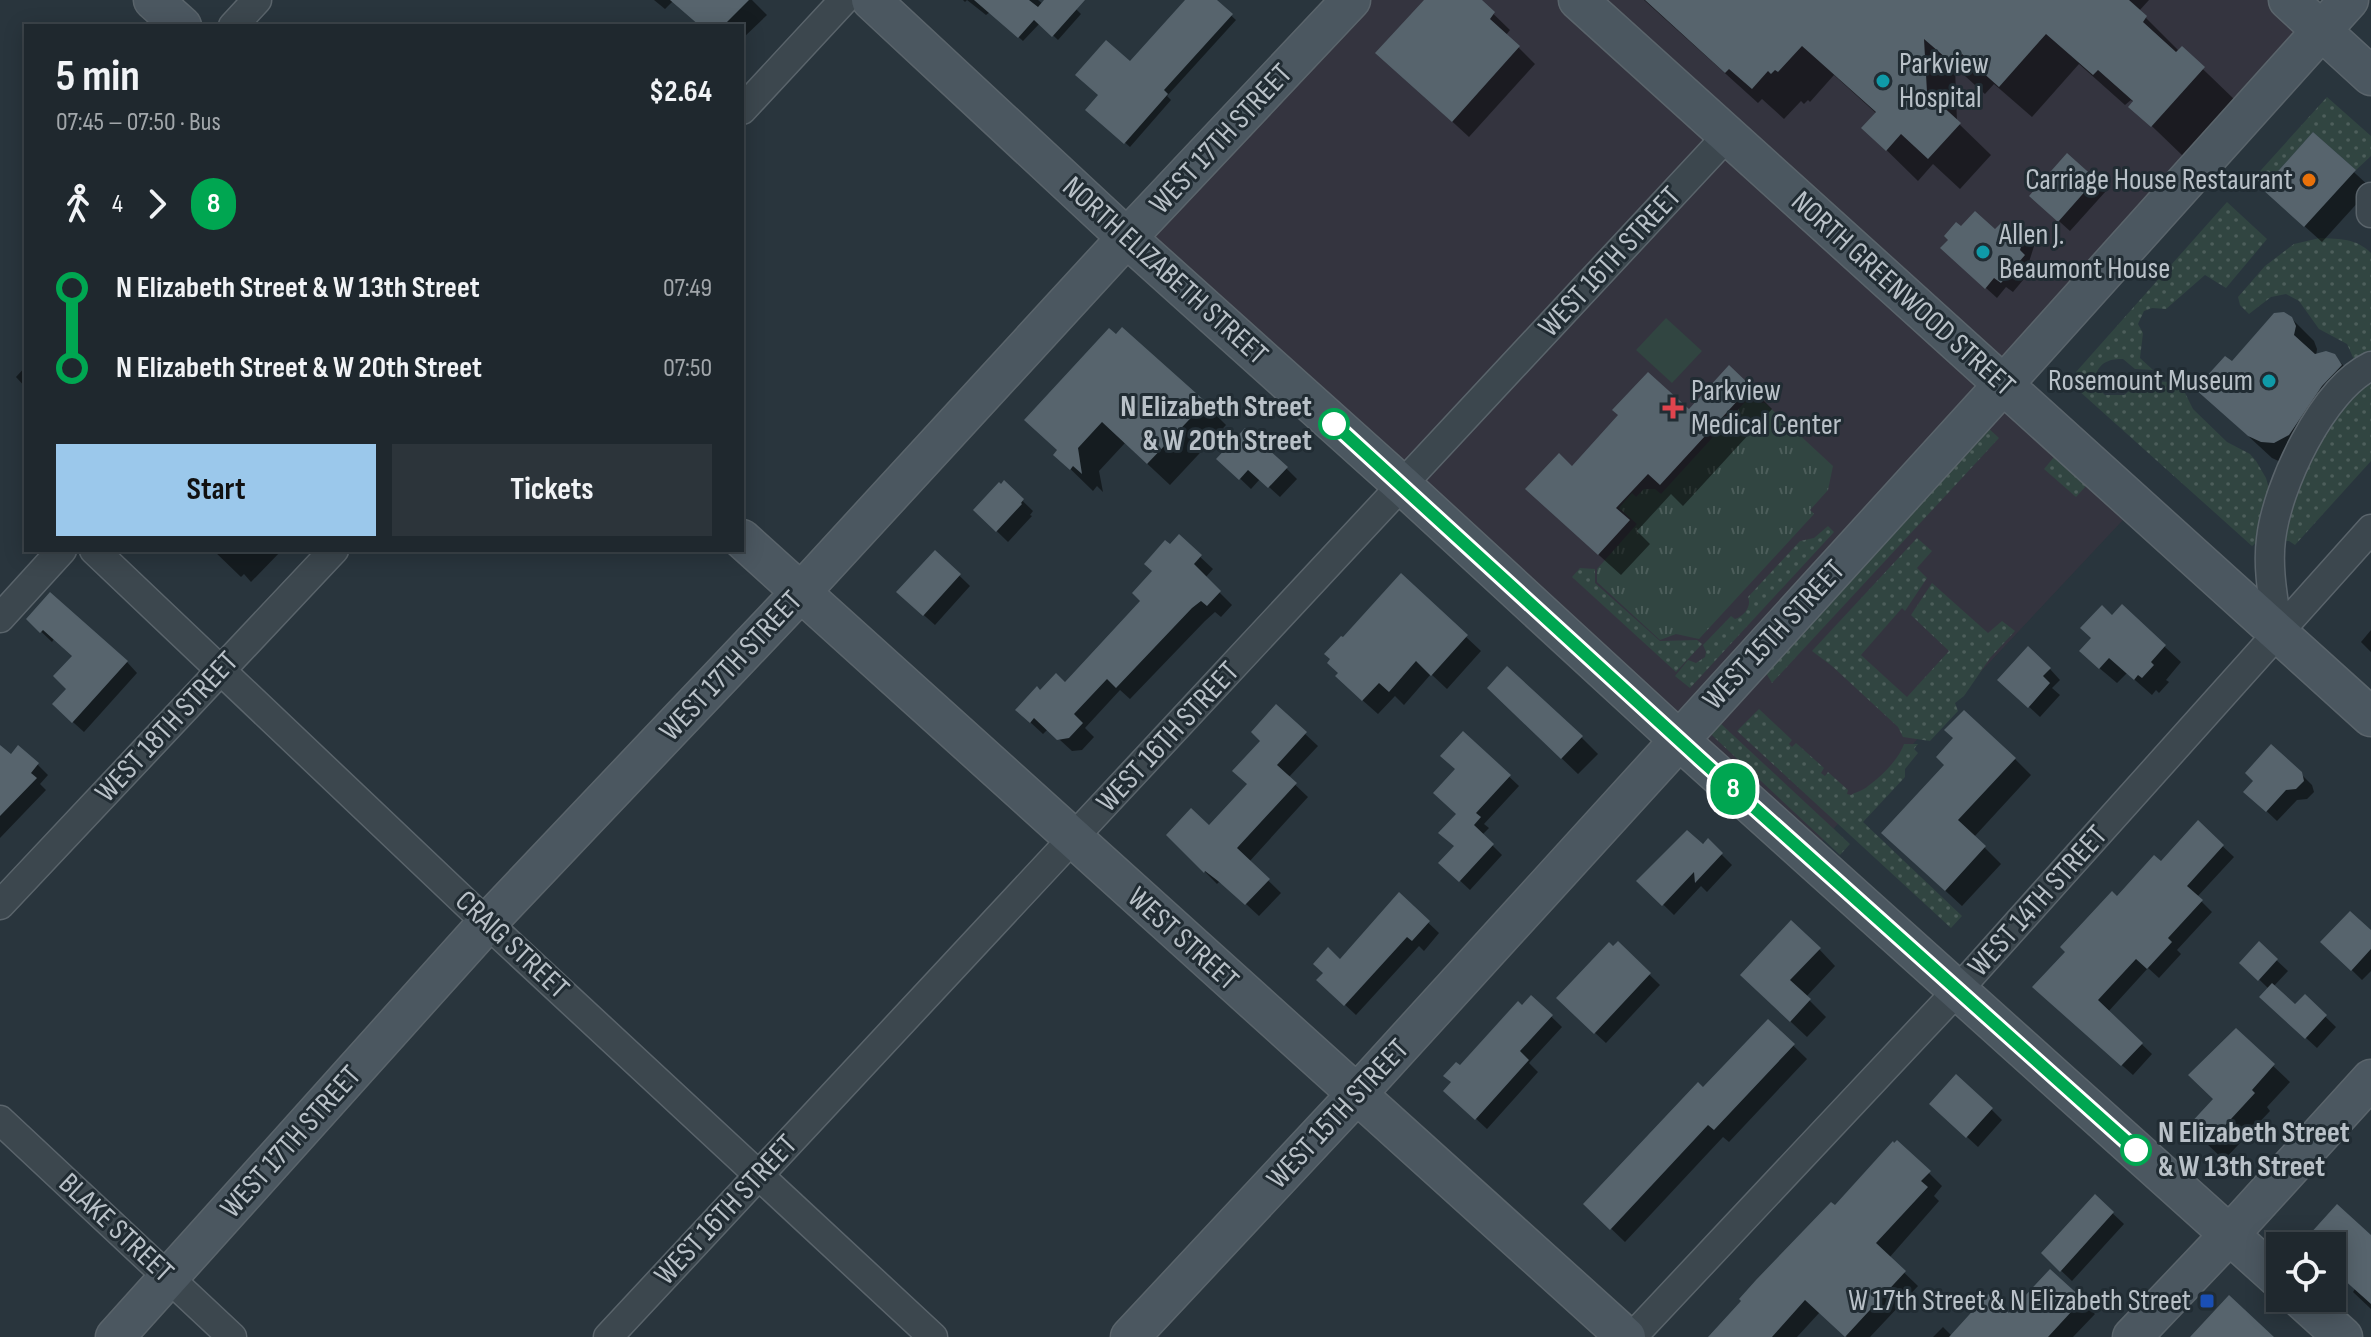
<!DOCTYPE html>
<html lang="en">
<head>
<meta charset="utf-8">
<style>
  :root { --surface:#1f282e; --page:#2c343a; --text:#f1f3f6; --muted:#a1a6aa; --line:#3c444a; --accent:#9bc8eb }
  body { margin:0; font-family:"Sofia Sans Condensed",sans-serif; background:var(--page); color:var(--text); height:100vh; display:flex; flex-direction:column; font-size:30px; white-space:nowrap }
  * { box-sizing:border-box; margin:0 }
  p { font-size:26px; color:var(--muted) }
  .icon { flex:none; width:44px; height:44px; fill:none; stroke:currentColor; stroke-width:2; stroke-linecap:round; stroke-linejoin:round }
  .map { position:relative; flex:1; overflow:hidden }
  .panel { position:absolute; left:24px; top:24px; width:720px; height:528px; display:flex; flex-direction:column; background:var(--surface); border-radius:0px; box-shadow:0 4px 20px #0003,0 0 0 2px var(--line) }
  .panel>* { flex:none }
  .badge { padding:0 16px; border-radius:26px; font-size:28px; line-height:52px }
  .tools { position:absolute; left:2266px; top:1232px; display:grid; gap:16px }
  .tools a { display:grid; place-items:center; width:80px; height:80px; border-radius:0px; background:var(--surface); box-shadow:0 4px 20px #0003,0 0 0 2px var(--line); font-size:40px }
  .map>.badge { position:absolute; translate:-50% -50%; box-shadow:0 0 0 4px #fff }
  .legs { display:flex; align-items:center; gap:12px; height:88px; padding:0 32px; font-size:26px }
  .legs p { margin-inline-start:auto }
  .summary { display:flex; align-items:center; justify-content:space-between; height:136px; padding:0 32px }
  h1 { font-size:44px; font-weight:700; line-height:60px }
  .cta { display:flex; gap:16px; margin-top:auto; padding:16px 32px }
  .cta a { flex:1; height:92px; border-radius:0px; background:var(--accent); color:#111; font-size:32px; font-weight:700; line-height:92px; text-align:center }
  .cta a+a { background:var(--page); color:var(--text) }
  ul { padding:0 32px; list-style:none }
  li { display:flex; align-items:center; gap:28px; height:80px; font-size:30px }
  li i { display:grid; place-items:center; width:12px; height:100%; margin:0 10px; background:currentColor }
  li i::after { content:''; width:20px; height:20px; margin:-10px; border:6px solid; border-radius:50%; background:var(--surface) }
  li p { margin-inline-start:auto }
  li:first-child i { background:linear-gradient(#0000 50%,currentColor 0) }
  li:last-child i { background:linear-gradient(currentColor 50%,#0000 0) }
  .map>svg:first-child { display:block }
  .medical { fill:#34343f }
  .grass { fill:url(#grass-dots) }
  .park { fill:url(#park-tufts) }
  .garden { fill:#314541 }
  .shadow { fill:#0007 }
  .building { fill:#57646d }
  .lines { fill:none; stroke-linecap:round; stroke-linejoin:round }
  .street-casing { stroke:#5a646b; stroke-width:31 }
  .secondary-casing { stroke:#5a646b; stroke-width:41 }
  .street { stroke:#3c474e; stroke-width:28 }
  .secondary { stroke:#4b5760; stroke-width:38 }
  .line-1-casing { stroke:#fff; stroke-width:18 }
  .line-1 { stroke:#00a651; stroke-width:12 }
  .culture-dot { fill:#0f9aa8; stroke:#212c33; stroke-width:3 }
  .food-dot { fill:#e8710a; stroke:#212c33; stroke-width:3 }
  .health-dot { fill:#e0444e; stroke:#212c33; stroke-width:3 }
  .stop-1-dot { fill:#fff; stroke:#00a651; stroke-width:4 }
  .transit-dot { fill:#1a4fb4; stroke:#212c33; stroke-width:3 }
  .labels { text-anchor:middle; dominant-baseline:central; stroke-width:6; stroke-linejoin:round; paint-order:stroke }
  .poi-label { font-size:30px; fill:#b9c1c8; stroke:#212c33; text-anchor:start }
  .street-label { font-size:30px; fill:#b9c1c8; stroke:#212c33 }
  .stop-label { font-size:30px; font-weight:bold; fill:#b9c1c8; stroke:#212c33; text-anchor:end }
</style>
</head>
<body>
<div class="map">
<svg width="2371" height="1337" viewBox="0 0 2371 1337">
  <defs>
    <pattern id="grass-dots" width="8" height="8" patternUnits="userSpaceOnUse" patternTransform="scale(2)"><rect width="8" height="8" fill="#314541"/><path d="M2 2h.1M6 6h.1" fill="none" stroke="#4d5e5b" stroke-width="1.8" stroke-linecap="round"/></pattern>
    <pattern id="park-tufts" width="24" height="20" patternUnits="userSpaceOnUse" patternTransform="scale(2)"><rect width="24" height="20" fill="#314541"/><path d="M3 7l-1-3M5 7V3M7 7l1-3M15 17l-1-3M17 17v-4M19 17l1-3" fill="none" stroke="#4d5e5b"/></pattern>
  </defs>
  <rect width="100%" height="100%" fill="#29353d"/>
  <path class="medical" d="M1351,0H2288L2321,31L2004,384L2137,505L1808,856L1127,238Z"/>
  <path class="grass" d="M2327,97L2371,136V156L2356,170L2313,132L2262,189L2252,180Z
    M2227,202L2267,239L2226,288L2205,275L2166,309L2152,308L2144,311L2138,324L2143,333L2140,358L2153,370L2135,369L2123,359C2111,359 2101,361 2096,374L2078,376L2076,372Z
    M2320,238C2340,239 2356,238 2371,253V358L2356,364L2347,344L2319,329L2299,301L2286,294L2271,297L2249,314L2240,305L2238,297L2265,266L2294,244Z
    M2371,375V461L2295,545L2289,541H2281L2289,506L2321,432Z
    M2142,381L2177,382L2181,385L2193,409L2227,442L2250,454L2256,461L2266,478L2273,503L2257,542L2252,546L2078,390L2077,386H2096L2105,395H2124Z
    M1987,427L1999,438L1772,683L1763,668Z
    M2054,457L2086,486L2076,497L2044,469Z
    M1828,526L1834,532L1690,688L1675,676L1688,660L1696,663L1705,657L1706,652L1703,645L1731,616L1735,619C1744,616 1752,606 1748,597L1800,541L1814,538Z
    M1917,538L1932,551L1917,568L1927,578L1905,611L1902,608L1861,655L1907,697L1949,651L1911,615L1932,583L1988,633L2002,621L2015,631L1990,658L1964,696L1955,703L1958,711L1930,741L1903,737L1898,727L1832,666L1812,651Z
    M1580,568L1595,569V583L1660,641L1697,640L1702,644L1676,672L1572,577Z
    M1759,709L1792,740L1789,744L1792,747L1796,743L1824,768L1821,773L1825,776L1828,772L1848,790L1847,794L1851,795C1855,792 1863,791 1868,786C1881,777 1899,759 1904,744H1918L1914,749L1918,753L1905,769V777L1863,822L1962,916L1951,928L1737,731Z
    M1720,723L1850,844L1840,855L1716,739L1712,735V728Z"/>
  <path class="park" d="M1746,401L1765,403L1833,466L1828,490L1810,510L1814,514L1699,639L1676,634L1660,640L1597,582V569L1637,524L1619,508L1632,493L1636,497L1644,489H1655L1661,494Z"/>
  <path class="garden" d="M1666,318L1702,351L1672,383L1636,350Z"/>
  <path class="shadow" d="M654,0H674L665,9Z
    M683,0H752L767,15L742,39V26H701Z
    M963,0H1038L1043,4L1047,0H1067L1081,14L1058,40L1040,23L1023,41L990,12L986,15L967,0L965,2Z
    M1187,0H1214L1236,20L1167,96L1171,100L1130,147L1088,110Z
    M1426,0H1479L1510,30L1506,35L1535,64L1469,137L1395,69Z
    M1644,0H2149L2139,11L2180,52L2182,49L2235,100L2184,157L2131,106L2134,103L2131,100L2125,105L2079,64L2032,117L1994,84L1985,94L1955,67L1957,122L1991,155L1960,189L1933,164L1918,181L1864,128L1877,114L1834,75L1810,102L1808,100L1804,104L1801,101L1784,119L1762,99L1758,103Z
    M2314,135L2371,188L2322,242L2281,205Z
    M2068,156L2106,191L2070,231L2042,206Z
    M1961,229L2010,234L2026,229L2036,240L2029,262L2034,267L2013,292L2006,287L1997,298L1954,259Z
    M2291,318L2314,341L2317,349L2316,357L2334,356L2357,379L2344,407L2311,456L2285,464L2272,458L2220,410L2232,363Z
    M1116,337L1204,403L1226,425L1170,485L1125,443L1099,471L1103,492L1097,486L1093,491L1056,455Z
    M26,366V388L16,377Z
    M1750,387L1772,409L1683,506L1671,494L1637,531L1650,544L1621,575L1550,511L1572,469L1689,412Z
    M1286,468L1297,479L1280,497L1260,479L1251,489L1230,469Z
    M1004,483L1033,511L1030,515L1032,516L1008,542L975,510Z
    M1179,537L1213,569L1205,578L1232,605L1221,617L1215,612L1205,621L1130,699L1120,690L1085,728L1094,737L1082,750L1072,751L1048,729L1043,734L1030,722L1041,692L1065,684L1142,601L1154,572L1170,547Z
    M213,550H282L251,582L244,574L241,577Z
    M935,552L970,586L935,625L909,602Z
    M1401,576L1481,651L1447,689L1431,674L1404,705L1395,696L1378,714L1352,691L1333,660L1343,640Z
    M2122,607L2181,662L2166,680L2169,682L2159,693L2156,690L2152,695L2127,673L2117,683L2098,667L2094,639Z
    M28,619L127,662L137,673L84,732L65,715L74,656L54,639L52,642Z
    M2371,630V652L2361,642Z
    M2050,669L2060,680L2052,688L2060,695L2040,717L2011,690Z
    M1506,705L1581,737L1598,754L1578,774Z
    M1276,707L1318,746L1288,778L1308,797L1249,862L1281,893L1259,916L1234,893L1219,882L1217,884L1169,835L1209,828L1249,785Z
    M1463,733L1519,786L1484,824L1489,828L1482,835L1502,855L1470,890L1441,863L1456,847L1458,814L1457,770Z
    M0,748L11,757L38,765L48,775L40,784L46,790L0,838Z
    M2015,759L2031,775L1974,837L2001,864L1962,906L1900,849Z
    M2301,774L2312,785L2314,792L2307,799L2297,800L2277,821L2257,802Z
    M2198,823L2234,857L2197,897L2212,912L2177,950L2181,954L2159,978L2148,968L2108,1012L2152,1054L2133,1075L2045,997L2117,898L2161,864Z
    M1708,841L1732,865L1707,892L1701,886L1674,915L1639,881Z
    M1399,895L1439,933L1424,951L1419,946L1356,1015L1329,990L1340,962Z
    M2371,933V971L2362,980L2323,942Z
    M1618,944L1660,985L1606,1043L1569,1009Z
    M2259,944L2288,971L2273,987L2295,1007L2305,997L2336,1027L2317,1048L2272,1007L2269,989L2242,963Z
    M1819,949L1835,966L1806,997L1826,1017L1807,1037L1759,992Z
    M1531,997L1562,1027L1529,1063L1538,1072L1487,1129L1446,1091Z
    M1768,1021L1807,1059L1729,1142L1723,1137L1625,1242L1599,1217L1703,1089Z
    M2236,1031L2290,1082L2267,1107L2270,1111L2224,1160L2206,1143L2216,1099Z
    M1991,1109L2002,1120L1978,1147L1943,1115Z
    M1929,1173L1942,1186L1934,1196L1939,1201L1889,1258L1918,1286L1870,1337H1847L1820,1312L1797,1337H1712L1835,1208Z
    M2095,1197L2124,1224L2072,1281L2054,1264Z
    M2371,1238V1309L2353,1292L2355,1289L2332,1268V1246H2309Z
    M2050,1272L2095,1314L2073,1337H1933L1943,1327L1952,1336L2009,1316Z"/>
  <path class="building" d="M670,0H749L723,26H700Z
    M974,0H1029L1038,7L1044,0H1085L1052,37L1034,20L1018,38Z
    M1185,0H1217L1233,14L1164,90L1168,94L1124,144L1085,110L1098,95L1075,75L1106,40L1130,61Z
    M1424,0H1482L1495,12L1490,19L1520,46L1452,122L1375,53Z
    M1645,0H2129L2147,16L2143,22L2176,52L2182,46L2205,67L2151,127L2128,107L2133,101L2098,70L2093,75L2046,34L1999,87L1962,54L1953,64L1924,39L1927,92L1961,123L1928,159L1901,134L1886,151L1861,128L1876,112L1802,46L1778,72L1775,70L1771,74L1768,71L1752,89L1729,69L1725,73Z
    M2313,132L2356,170L2304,227L2262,189Z
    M2067,153L2096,179L2058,222L2029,196Z
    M1975,211L1995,229L2001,223L2010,231L2027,227L2020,250L2025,255L2001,283L1994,278L1985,289L1940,248L1948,240L1944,236L1956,222L1961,226Z
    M2284,312L2292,317L2296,326L2294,335L2315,354L2326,351L2335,354L2342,365L2322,386L2289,435L2274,443L2261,442L2248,436L2195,389L2225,356L2232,361L2274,313Z
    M1122,327L1206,402L1147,464L1102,422L1078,448L1082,474L1073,466L1070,470L1053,455L1057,450L1024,420L1109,328L1116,334Z
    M1729,365L1751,386L1660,485L1648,474L1616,508L1630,520L1598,555L1525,489L1559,453L1572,466L1618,415L1612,410L1648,372L1689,409Z
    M1245,428L1288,467L1268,488L1248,470L1239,480L1216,459Z
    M1004,480L1024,499L1021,503L1022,504L996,532L973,510L999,482L1001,484Z
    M1179,534L1202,555L1194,564L1221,591L1207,606L1201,601L1192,608L1116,688L1107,679L1074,714L1083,723L1069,738L1057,740L1034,718L1030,723L1015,710L1037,686L1040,690L1056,673L1065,682L1140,601L1132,593L1152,571L1144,564L1165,540L1170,544Z
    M935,550L961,574L923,616L896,592Z
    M1401,573L1468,635L1431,676L1416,661L1389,692L1379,683L1362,701L1335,676L1338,673L1327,663L1330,659L1324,654L1341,636L1343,637Z
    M50,592L128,661L72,723L52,704L66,689L53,676L72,656L43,630L40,633L26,619Z
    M2122,604L2166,645L2151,662L2154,665L2142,678L2138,675L2134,680L2109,658L2099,669L2079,651L2091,638L2080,628L2102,605L2112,615Z
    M2028,646L2051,668L2043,676L2050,683L2028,708L1997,680Z
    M1507,666L1583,736L1561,759L1487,688Z
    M1276,704L1307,732L1277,765L1297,783L1237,848L1270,879L1245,905L1218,881L1205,871L1204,873L1166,835L1191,808L1209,825L1247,784L1232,771L1260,741L1251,732Z
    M1964,710L2016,758L1958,820L1986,846L1945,891L1881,833L1944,765L1936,757L1953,738L1944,730Z
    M1463,731L1511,775L1476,813L1481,817L1474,825L1494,844L1459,882L1438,863L1454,846L1438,833L1456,814L1433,793L1455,769L1440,756Z
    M2271,744L2302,772L2304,781L2296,789L2286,790L2266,812L2243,792L2253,781L2245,773Z
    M0,745L11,754L18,745L39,763L31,773L37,778L0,816Z
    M2198,820L2224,845L2187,886L2203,900L2168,938L2172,942L2147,969L2136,959L2098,1000L2143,1043L2121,1066L2032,987L2065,952L2060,947L2112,891L2117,896L2154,855L2161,861Z
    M1687,830L1703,844L1708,838L1723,853L1695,883L1694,872L1662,906L1636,881Z
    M1399,892L1430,921L1412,941L1407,937L1344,1006L1316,980L1323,973L1313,964L1328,947L1340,959Z
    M2350,911L2371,930V949L2351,971L2320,942Z
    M1791,920L1821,948L1790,980L1811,999L1790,1022L1740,975Z
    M1618,941L1651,973L1594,1034L1556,998L1609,942L1613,946Z
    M2259,941L2278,959L2258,981L2239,963Z
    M2272,983L2295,1004L2305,994L2327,1015L2305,1039L2259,997Z
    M1531,995L1553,1015L1520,1051L1529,1060L1475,1120L1443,1091L1451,1082L1443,1076L1456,1062L1460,1065L1518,1001L1522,1005Z
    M1768,1019L1795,1044L1714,1130L1708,1125L1610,1230L1583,1204L1698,1082L1703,1087Z
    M2236,1028L2275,1064L2252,1090L2255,1093L2207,1145L2187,1127L2213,1099L2188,1075Z
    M1956,1074L1993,1108L1966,1138L1929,1104Z
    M1897,1140L1931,1171L1921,1181L1928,1187L1876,1243L1906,1271L1845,1337L1805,1300L1772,1337H1708L1741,1301L1739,1299L1756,1280L1831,1202L1835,1205L1893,1141L1894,1143Z
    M2095,1194L2114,1212L2060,1272L2041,1253Z
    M2337,1204L2371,1235V1304L2332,1269V1246H2299Z
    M2050,1269L2083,1299L2048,1337H1949L1988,1294L2009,1313Z
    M2229,1295L2274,1337H2190Z"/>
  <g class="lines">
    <g class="street-casing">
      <path id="street" d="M233,26L257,0
        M742,110L844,0
        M2371,197V213
        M94,550L487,923L933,1337
        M0,618L62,550
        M2278,632C2274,602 2267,569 2271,539C2277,486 2322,390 2371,366
        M0,905L334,550
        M0,1120L232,1337
        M608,1337L1728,135
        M1632,1337L1957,991L2371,529"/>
    </g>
    <g class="secondary-casing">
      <path id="secondary" d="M153,0L182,26
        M871,0L1127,238L1402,485L1678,739L2280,1280
        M1578,0L2371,717
        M2288,0L2371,76
        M742,539L1626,1337
        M2300,1298L2343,1337
        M115,1337L487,923L801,592L1120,245L1351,0
        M1130,1337L1356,1095L2011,376L2349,0
        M2132,1337L2230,1234L2371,1079"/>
    </g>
    <use href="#street" class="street"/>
    <use href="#secondary" class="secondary"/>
  </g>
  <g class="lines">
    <g class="line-1-casing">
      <path id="line-1" d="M1334,424L1700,759L2136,1150"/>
    </g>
    <use href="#line-1" class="line-1"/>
  </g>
  <g class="culture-dot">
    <circle cx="1883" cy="81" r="8"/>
    <circle cx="1983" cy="252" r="8"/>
    <circle cx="2269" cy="381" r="8"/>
  </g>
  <circle class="food-dot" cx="2309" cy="180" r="8"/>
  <path class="health-dot" d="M1669 396h8v8h8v8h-8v8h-8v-8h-8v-8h8z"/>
  <g class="stop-1-dot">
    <circle cx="1334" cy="424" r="14"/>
    <circle cx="2136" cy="1150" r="14"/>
  </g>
  <rect class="transit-dot" x="2199" y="1293" width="16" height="16" rx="4"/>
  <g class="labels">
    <g class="poi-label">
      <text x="1899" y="64">Parkview<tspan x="1899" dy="34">Hospital</tspan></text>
      <text x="2293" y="180" text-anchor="end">Carriage House Restaurant</text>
      <text x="1999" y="235">Allen J.<tspan x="1999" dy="34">Beaumont House</tspan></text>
      <text x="2253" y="381" text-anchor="end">Rosemount Museum</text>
      <text x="1691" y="391">Parkview<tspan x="1691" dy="34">Medical Center</tspan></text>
      <text x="2191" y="1301" text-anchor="end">W 17th Street &amp; N Elizabeth Street</text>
    </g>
    <g class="street-label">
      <text transform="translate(1221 139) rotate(-47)">WEST 17TH STREET</text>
      <text transform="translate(1610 262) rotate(-47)">WEST 16TH STREET</text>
      <text transform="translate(1165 271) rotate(42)">NORTH ELIZABETH STREET</text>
      <text transform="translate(1903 294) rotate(42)">NORTH GREENWOOD STREET</text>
      <text transform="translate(1774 635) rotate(-47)">WEST 15TH STREET</text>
      <text transform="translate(731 666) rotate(-47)">WEST 17TH STREET</text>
      <text transform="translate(167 727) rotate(-47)">WEST 18TH STREET</text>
      <text transform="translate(1168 737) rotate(-47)">WEST 16TH STREET</text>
      <text transform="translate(2038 901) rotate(-48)">WEST 14TH STREET</text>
      <text transform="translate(1183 939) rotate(42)">WEST STREET</text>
      <text transform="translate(512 945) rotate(43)">CRAIG STREET</text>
      <text transform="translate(1338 1114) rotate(-47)">WEST 15TH STREET</text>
      <text transform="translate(291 1142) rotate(-48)">WEST 17TH STREET</text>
      <text transform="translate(726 1210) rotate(-47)">WEST 16TH STREET</text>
      <text transform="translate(116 1228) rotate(43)">BLAKE STREET</text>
    </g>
    <g class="stop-label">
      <text x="1312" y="407">N Elizabeth Street<tspan x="1312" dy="34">&amp; W 20th Street</tspan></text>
      <text x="2158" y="1133" text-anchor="start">N Elizabeth Street<tspan x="2158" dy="34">&amp; W 13th Street</tspan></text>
    </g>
  </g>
</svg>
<div class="tools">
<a><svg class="icon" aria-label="locate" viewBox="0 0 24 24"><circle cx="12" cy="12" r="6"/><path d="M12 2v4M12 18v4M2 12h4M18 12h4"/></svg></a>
</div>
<b class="badge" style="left:1733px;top:789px;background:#00a651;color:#fff">8</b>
<section class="panel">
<div class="summary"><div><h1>5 min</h1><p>07:45 – 07:50 · Bus</p></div><b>$2.64</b></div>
<div class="legs"><svg class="icon" aria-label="walk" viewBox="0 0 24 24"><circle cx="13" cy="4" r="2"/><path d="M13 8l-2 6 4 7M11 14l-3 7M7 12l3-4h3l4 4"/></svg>4<svg class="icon" aria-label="forward" viewBox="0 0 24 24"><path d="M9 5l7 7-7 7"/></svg><b class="badge" style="background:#00a651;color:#fff">8</b></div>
<ul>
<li><i style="color:#00a651"></i><b>N Elizabeth Street &amp; W 13th Street</b><p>07:49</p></li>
<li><i style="color:#00a651"></i><b>N Elizabeth Street &amp; W 20th Street</b><p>07:50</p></li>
</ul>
<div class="cta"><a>Start</a><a>Tickets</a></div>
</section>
</div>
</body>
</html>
